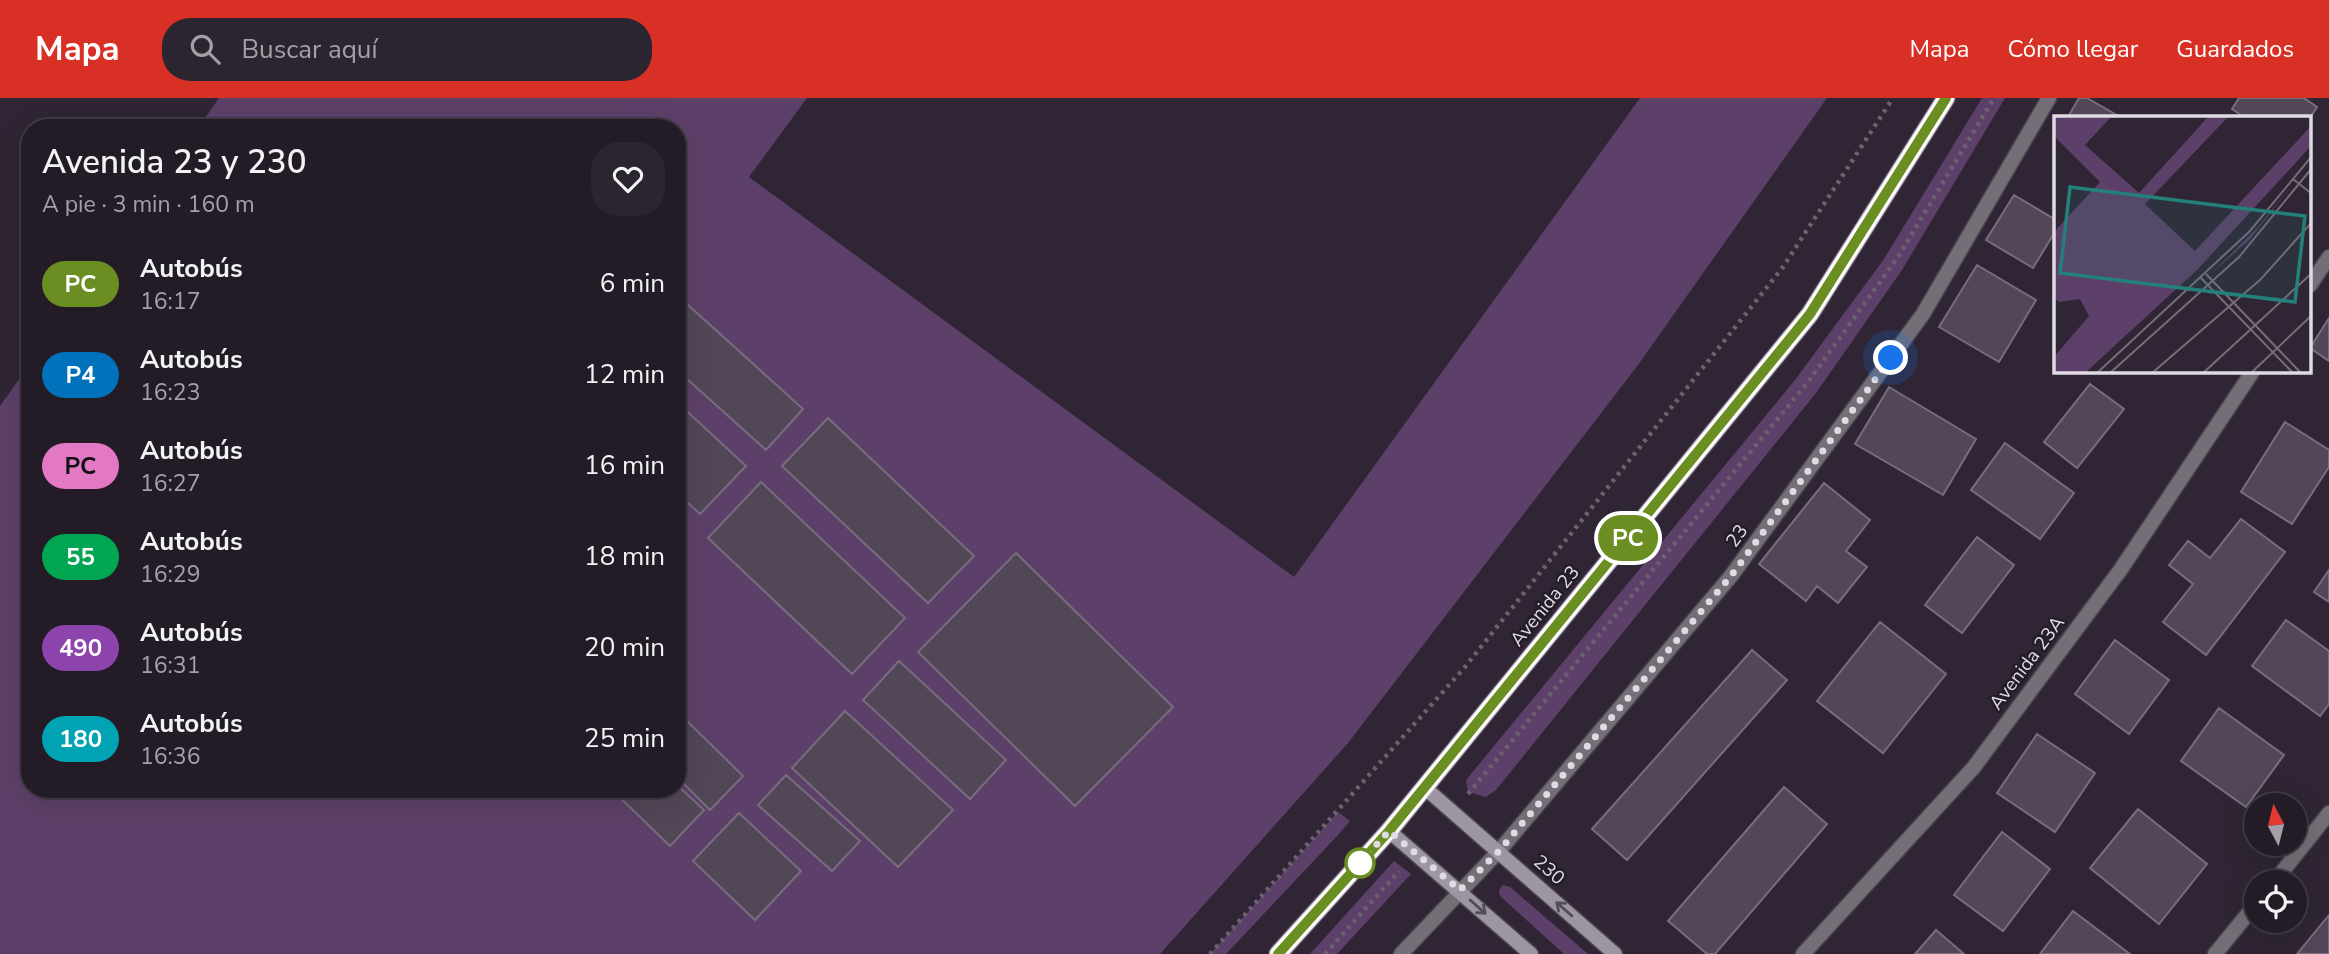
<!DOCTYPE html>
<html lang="es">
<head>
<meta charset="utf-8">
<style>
  :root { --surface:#231c27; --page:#2b252f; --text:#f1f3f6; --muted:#a3a1a7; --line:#403a44; --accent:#d93025 }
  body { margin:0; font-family:"Nunito Sans",sans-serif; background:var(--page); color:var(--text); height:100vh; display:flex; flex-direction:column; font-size:26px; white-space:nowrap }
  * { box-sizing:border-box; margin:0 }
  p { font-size:23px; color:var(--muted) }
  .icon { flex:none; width:38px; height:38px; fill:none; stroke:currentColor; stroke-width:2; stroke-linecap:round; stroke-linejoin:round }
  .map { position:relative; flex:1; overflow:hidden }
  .panel { position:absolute; left:21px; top:21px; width:665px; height:679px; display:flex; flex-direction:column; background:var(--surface); border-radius:28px; box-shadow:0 7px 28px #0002,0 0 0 2px var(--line) }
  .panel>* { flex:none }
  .badge { padding:0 14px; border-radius:23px; font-size:24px; line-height:46px }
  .needle { width:46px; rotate:353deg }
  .buttons { position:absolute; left:2244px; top:695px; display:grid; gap:14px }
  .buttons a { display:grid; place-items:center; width:63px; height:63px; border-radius:50%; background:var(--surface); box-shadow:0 7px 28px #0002,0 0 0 2px var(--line); font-size:35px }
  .you { position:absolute; width:35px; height:35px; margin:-18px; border:5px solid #fff; border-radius:50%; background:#1a73e8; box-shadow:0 0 0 10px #1a73e833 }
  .map>.badge { position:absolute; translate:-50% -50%; box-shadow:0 0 0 4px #fff }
  .round { display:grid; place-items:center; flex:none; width:74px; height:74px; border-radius:28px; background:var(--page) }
  .summary { display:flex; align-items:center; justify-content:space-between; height:119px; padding:0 21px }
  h1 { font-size:33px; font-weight:600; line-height:52px }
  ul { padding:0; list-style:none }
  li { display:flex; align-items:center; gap:21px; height:91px; padding:0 21px }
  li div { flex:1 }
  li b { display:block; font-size:26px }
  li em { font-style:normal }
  li .badge { min-width:77px; font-weight:700; text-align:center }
  header { display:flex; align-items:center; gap:42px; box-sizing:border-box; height:98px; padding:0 35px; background:var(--accent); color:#fff }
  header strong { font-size:33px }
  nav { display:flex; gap:38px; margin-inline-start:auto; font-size:24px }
  .search { width:490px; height:63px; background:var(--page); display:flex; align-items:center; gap:18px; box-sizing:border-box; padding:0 24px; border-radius:28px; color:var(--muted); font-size:26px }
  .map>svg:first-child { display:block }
  .green { fill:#5d4069 }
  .building { fill:#524757; stroke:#786d7e; stroke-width:2 }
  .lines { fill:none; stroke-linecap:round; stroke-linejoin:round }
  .street-casing { stroke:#4b4250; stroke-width:17 }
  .secondary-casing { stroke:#4b4250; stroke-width:17 }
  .primary-casing { stroke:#4b4250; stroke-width:20 }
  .path { stroke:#6b626f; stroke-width:4.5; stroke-dasharray:3.5 5; stroke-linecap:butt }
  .street { stroke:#746e76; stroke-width:14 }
  .secondary { stroke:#9d95a1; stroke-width:14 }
  .primary { stroke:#beb3c3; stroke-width:18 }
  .oneway { stroke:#554c59 }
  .line-casing { stroke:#fff; stroke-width:16 }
  .line { stroke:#6b8e23; stroke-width:10 }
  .walk { stroke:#e0dae3; stroke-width:7; stroke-dasharray:0 12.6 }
  .stop-dot { fill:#fff; stroke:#6b8e23; stroke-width:3.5 }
  .labels { text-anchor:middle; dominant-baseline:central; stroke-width:5; stroke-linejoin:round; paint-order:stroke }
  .street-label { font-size:19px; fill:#e0dae3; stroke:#251c29 }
  .inset-road { fill:none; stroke:#766d7a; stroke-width:2 }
  .view { fill:#24807a; fill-opacity:0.15; stroke:#24807a; stroke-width:3.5 }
  .inset-edge { fill:none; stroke:#e0dae3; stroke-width:3.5 }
</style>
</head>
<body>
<header>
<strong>Mapa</strong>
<div class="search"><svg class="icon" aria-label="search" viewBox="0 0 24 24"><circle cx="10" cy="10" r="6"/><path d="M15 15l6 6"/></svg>Buscar aquí</div>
<nav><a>Mapa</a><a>Cómo llegar</a><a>Guardados</a></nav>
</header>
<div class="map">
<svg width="2329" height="856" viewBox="0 0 2329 856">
  <rect width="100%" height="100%" fill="#2f2534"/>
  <path class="green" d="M219,0H807L749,79L1294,479L1640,0H1827L1638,267L1348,645L1160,856H0V308L30,266V691H677V30H198Z
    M1982,0H2005L1902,172L1816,295L1496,692L1486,699L1468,694L1466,682L1795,282L1884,161Z
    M1338,714L1350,723L1339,736L1226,856H1210Z
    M1394,763L1411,776L1337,856H1310Z
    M1503,787L1510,789L1588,856H1564L1500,798L1499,792Z"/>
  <path class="building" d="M2079,0H2087L2120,19H2068Z
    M2239,0H2304L2317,9L2310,20L2244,19L2232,11Z
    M2014,97L2056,122V132L2033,170L1986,142Z
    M1977,167L2036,202L1999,264L1939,229Z
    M677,197L803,311L766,352L677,272Z
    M2329,220V263L2310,250Z
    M2090,286L2124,311L2077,370L2044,344Z
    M1889,289L1976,341L1943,397L1855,346Z
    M677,304L746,368L700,416L677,395Z
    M828,320L974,458L928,505L782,368Z
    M2285,324L2329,352V369L2292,426L2241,394Z
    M2005,345L2074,395L2040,441L1971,392Z
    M761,384L905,520L852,576L708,440Z
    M1824,385L1870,422L1846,453L1867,469L1838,505L1817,488L1806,503L1759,466Z
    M2241,421L2285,454L2206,557L2163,524L2193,486L2169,467L2188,443L2210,460Z
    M677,424L685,431L677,439Z
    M1977,439L2014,467L1962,535L1925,507Z
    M1016,455L1173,609L1075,708L918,554Z
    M2329,472V504L2314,494Z
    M2286,522L2329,553V606L2320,618L2252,568Z
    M1880,524L1946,576L1883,655L1817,603Z
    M2115,542L2169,582L2129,636L2075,596Z
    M1752,552L1787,582L1627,762L1592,731Z
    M899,563L1006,662L970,701L863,602Z
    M2219,610L2284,657L2246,709L2181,663Z
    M677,613L743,678L710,712L677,679Z
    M845,613L953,712L898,769L792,670Z
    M2037,636L2095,675L2055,734L1997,695Z
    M786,677L860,743L832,773L758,707Z
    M677,687L704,712L670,748L611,691H677Z
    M1784,689L1827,726L1715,856H1707L1668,823Z
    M2138,711L2207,766L2159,826L2090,770Z
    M739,715L801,773L755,822L693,763Z
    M2002,734L2050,771L2003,833L1954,797Z
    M2073,813L2130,856H2040Z
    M2329,817V856H2297Z
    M1936,832L1964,856H1915Z"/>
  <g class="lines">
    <g class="street-casing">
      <path id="street" d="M2310,187L2329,159
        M2274,784L2329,715
        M1401,856L1499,753L1731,478L1923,216L2049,0
        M1803,856L1974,669L2121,471L2253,273
        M2215,856L2256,806"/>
    </g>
    <g class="secondary-casing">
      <path id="secondary" d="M1424,689L1615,856
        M1389,733L1531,856"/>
    </g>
    <g class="primary-casing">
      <path id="primary" d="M1278,856L1389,733L1810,216L1946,0"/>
    </g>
    <path class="path" d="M1468,696L1808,284L1898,159L1994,0
      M1210,856L1465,569L1783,169L1893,0
      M1325,856L1399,773"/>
    <use href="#street" class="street"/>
    <use href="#secondary" class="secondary"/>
    <use href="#primary" class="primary"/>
  </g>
  <defs><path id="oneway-shaft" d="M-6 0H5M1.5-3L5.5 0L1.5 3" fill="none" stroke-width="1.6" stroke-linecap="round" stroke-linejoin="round" transform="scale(1.75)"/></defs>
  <g class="oneway">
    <use href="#oneway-shaft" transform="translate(1478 809) rotate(42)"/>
    <use href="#oneway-shaft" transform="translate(1564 811) rotate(-139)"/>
  </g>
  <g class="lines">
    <g class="line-casing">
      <path id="line" d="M1278,856L1389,733L1810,216L1946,0"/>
    </g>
    <use href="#line" class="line"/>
    <path class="walk" d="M1360,765L1389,733L1460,792L1499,753L1731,478L1891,260"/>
  </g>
  <circle class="stop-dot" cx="1360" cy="765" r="14"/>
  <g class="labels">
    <g class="street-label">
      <text transform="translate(1737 438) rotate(-54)">23</text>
      <text transform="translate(1545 508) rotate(-51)">Avenida 23</text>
      <text transform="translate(2027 565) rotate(-53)">Avenida 23A</text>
      <text transform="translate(1549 772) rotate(41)">230</text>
    </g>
  </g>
  <g transform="translate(2054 18)">
    <rect width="257" height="257" fill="#2f2534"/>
    <path d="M0,1H57L31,29L85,77L154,1H174L91,88L141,135L257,10V30L144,153L31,257H0V241L35,200L26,183L5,186L0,182V116L46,66L0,20ZM240,67L196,123L156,159L204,111Z" fill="#5d4069"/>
    <path class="inset-road" d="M239,63L258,78M152,158L247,257M147,162L239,257M43,257L196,115L258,40M56,257L185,141L258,52M98,257L207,163L258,106M149,257L258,157M197,257L258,199"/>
    <path class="view" d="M16,71L251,100L241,186L6,157Z"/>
    <rect width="257" height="257" class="inset-edge"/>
  </g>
</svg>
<div class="buttons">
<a><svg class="needle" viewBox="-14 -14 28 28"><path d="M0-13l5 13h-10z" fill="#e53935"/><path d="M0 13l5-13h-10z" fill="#a3a1a7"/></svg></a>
<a><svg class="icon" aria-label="locate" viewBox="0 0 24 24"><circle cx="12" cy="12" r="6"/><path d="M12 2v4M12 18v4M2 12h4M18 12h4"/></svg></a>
</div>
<div class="you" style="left:1891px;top:260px"></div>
<b class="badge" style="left:1628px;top:440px;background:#6b8e23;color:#fff">PC</b>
<section class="panel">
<div class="summary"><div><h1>Avenida 23 y 230</h1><p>A pie · 3 min · 160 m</p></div><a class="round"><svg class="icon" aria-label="heart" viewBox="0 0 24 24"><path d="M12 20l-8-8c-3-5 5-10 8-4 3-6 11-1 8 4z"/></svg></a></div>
<ul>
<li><span class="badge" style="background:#6b8e23;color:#fff">PC</span><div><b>Autobús</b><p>16:17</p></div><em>6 min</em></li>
<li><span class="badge" style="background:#0072bc;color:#fff">P4</span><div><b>Autobús</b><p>16:23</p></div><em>12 min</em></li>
<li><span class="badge" style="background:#e379c4;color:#111">PC</span><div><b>Autobús</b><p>16:27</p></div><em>16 min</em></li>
<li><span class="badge" style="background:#00a651;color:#fff">55</span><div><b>Autobús</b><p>16:29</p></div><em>18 min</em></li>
<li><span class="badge" style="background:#8e44ad;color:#fff">490</span><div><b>Autobús</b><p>16:31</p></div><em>20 min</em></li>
<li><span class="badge" style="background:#00a3b4;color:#fff">180</span><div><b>Autobús</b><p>16:36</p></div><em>25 min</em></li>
</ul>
</section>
</div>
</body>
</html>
